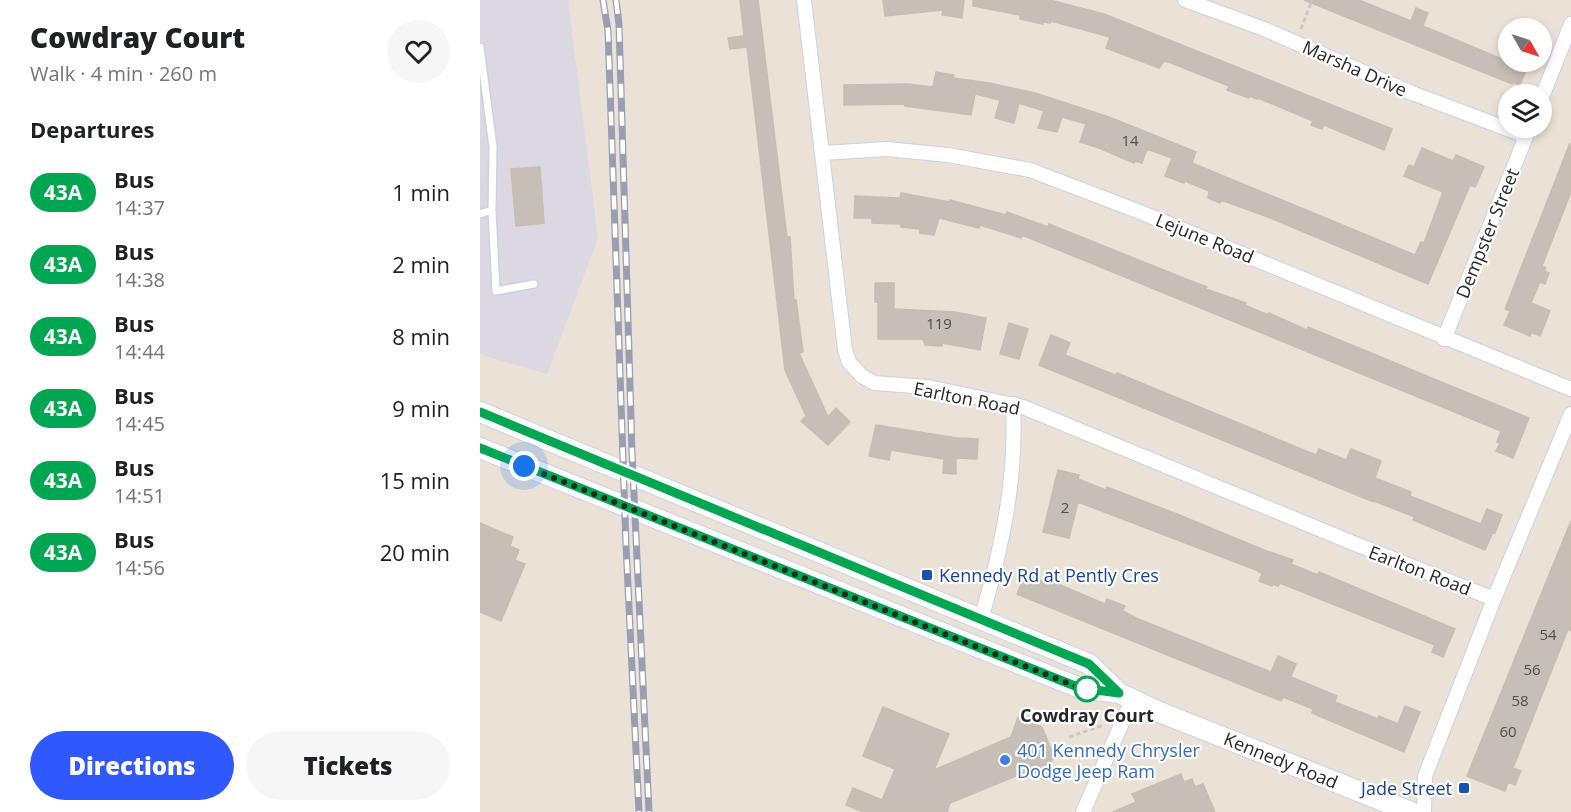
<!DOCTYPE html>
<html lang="en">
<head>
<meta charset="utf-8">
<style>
  :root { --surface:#fff; --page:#f6f6f6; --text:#202124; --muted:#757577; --accent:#3058ff }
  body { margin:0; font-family:"Open Sans",sans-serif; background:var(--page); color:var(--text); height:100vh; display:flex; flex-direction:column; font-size:22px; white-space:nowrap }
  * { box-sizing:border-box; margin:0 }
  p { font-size:20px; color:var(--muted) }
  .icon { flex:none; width:33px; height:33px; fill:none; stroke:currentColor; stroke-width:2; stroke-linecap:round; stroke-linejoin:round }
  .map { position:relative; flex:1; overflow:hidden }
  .panel { display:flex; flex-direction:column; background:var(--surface); width:480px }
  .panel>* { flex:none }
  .badge { padding:0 12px; border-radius:20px; font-size:21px; line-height:39px }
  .needle { width:39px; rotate:129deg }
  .fabs { position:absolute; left:1018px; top:18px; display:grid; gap:12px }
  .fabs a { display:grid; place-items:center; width:54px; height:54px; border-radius:50%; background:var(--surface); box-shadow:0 3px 9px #0003; font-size:30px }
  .you { position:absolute; width:30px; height:30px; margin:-15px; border:4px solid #fff; border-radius:50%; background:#1a73e8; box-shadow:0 0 0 9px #1a73e833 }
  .map>.badge { position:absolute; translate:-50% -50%; box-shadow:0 0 0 3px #fff }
  h2 { padding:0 30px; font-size:22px; line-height:54px }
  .round { display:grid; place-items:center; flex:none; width:63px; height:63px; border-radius:32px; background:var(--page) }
  .head { display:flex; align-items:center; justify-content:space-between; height:102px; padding:0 30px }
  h1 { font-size:28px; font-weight:800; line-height:45px }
  .button { display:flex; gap:12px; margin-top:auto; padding:12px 30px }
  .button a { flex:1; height:69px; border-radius:36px; background:var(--accent); color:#fff; font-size:24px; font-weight:800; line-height:69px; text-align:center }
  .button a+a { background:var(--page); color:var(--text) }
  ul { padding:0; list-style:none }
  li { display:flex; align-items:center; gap:18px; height:72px; padding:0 30px }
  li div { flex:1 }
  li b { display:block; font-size:22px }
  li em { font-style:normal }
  li .badge { min-width:66px; font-weight:700; text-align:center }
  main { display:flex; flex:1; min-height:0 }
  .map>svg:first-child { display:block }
  .industrial { fill:#dbd8e2 }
  .building { fill:#c6bfb7; stroke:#c6beb1; stroke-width:1.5 }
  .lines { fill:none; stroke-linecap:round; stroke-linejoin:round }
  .lane-casing { stroke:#ccd0e1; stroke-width:10 }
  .street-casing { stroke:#ccd0e1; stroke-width:16 }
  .secondary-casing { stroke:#ccd0e1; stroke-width:22 }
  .path { stroke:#c7c7c7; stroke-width:3; stroke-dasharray:4.5 3; stroke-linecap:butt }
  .lane { stroke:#fff; stroke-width:7 }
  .street { stroke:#fff; stroke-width:14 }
  .secondary { stroke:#fff; stroke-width:20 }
  .rail-casing { stroke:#9a9eb3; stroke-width:7 }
  .rail { stroke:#fff; stroke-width:4.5; stroke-dasharray:14; stroke-linecap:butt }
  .line-casing { stroke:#fff; stroke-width:14 }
  .line { stroke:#00a651; stroke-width:9 }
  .walk { stroke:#272727; stroke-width:6; stroke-dasharray:0 10.8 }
  .transit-dot { fill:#1a4fb4; stroke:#fff; stroke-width:2 }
  .stop-dot { fill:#fff; stroke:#00a651; stroke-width:3 }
  .shop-dot { fill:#3f7fe0; stroke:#fff; stroke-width:2 }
  .labels { text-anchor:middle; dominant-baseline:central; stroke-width:4.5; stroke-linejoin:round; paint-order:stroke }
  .number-label { font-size:15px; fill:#4f4d4b }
  .street-label { font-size:18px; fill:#272727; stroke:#fff }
  .transit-label { font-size:18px; fill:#164399; stroke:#fff; text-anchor:start }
  .stop-label { font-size:18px; font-weight:bold; fill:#272727; stroke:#fff }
  .shop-label { font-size:18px; fill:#366cbe; stroke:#fff; text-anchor:start }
</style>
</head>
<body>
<main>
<section class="panel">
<div class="head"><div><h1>Cowdray Court</h1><p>Walk · 4 min · 260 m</p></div><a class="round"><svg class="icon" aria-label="heart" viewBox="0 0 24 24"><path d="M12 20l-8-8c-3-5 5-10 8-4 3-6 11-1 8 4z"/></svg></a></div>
<h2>Departures</h2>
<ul>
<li><span class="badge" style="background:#00a651;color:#fff">43A</span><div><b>Bus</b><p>14:37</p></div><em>1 min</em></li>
<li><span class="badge" style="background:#00a651;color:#fff">43A</span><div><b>Bus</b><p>14:38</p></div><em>2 min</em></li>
<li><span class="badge" style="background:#00a651;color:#fff">43A</span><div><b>Bus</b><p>14:44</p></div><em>8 min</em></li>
<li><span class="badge" style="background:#00a651;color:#fff">43A</span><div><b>Bus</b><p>14:45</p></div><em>9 min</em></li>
<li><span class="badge" style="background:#00a651;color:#fff">43A</span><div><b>Bus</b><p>14:51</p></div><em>15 min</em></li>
<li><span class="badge" style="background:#00a651;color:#fff">43A</span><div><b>Bus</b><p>14:56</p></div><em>20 min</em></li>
</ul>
<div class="button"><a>Directions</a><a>Tickets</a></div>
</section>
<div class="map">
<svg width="1091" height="812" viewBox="0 0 1091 812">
  <rect width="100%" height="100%" fill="#ebe2d7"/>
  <path class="industrial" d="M0,0H88L118,238L67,374L11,358L0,353Z"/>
  <path class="building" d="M260,0H278L307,237H310L314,301L316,300L323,352L319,353L348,417L356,408L370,422L348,445L321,421L326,416L305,370L267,47L250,49L248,38L264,36Z
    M403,0H484L482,18L462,15L463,10L405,16Z
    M493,0H570L624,14L912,129L904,150L844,125L842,129L831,125L833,121L778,98L777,99L770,96L769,98L747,90L749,86L691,63L684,61L679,68L626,48L630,37L571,21L570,23L563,22V24L540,19V15L493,6Z
    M824,0H879L931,21L936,8L948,13L943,26L1029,62H1049L1040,85L1032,82V84Z
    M456,72L474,75L473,78L509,83L555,93L629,117L716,152L712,163L935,255L941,242L944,243L963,192L924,176L929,165L934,167L942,148L973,161L976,155L1004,167L995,187L990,185L948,284L788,217L741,200L740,203L728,198L729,191L705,181L704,183L685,176L692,158L667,149L662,163L655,161L654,163L619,148L600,142L606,124L582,117L577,132L558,128L564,111L539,103L534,123L515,118L520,100L495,94L491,115L425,106V104L364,105V85L428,84L453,87Z
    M1090,143L1091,192L1062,266L1066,268L1064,271L1069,273L1065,284L1060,282L1051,303L1070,311L1060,336L1051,332L1050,336L1024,325L1030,311L1025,309Z
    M60,167L64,223L36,226L31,169Z
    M421,193L470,202V200L526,215L527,212L568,227L569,224L711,281L727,287L726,289L766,303L765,305L788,315L789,313L827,330L828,327L1049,418L1033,458L1016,451L1020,443L1017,442L1021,431L542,235L541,238L500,225L499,228L459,218L454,235L440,233V229L421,227V224L392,223V218H374L375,196L420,198Z
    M395,283H414V309L475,312L506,318L500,350L462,343V346L445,345L443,339H398V302H395Z
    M529,323L548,329L539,359L520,354Z
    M571,335L590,343L585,355L625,371L636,375L637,373L836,455L839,449L866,460L871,449L901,461L895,478L931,492L930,496L1001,524L1007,509L1022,515L1015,533L1013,532L1005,550L933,520L935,517L891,500V501L559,365Z
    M396,425L477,438L498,439L497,459L476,458V474L463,473L464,459L411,450L409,460L389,456Z
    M578,470L599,475L598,479L626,490L627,487L697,514L784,550L813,560L811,564L838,575L839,572L975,629L963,657L952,652L955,645L800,583L798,586L793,584L792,586L779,581L782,574L776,570L598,502L589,538L563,532Z
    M1091,521V631L1088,629L1033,768L1041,771L1035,785L1028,782L1025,791L987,776Z
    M0,523L33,537L30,546L39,550L35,560L45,564L21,621L0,612Z
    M545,574L571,585L573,582L625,604L627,599L645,606L643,611L656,618L791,672L798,656L816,664L811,677L857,696L855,702L898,719L899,716L918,724L925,706L940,712L924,752L832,713L833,709L803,697L801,701L537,594Z
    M403,707L469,734L454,770L531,737L538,717L562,727L574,756L564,780L546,772L470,803L467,812H383L366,805L373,788L402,800L415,769L383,756Z
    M701,774L704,782L712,779L715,787L723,784L735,812H633L656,802L652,794Z"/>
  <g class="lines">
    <g class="lane-casing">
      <path id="lane" d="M0,47L13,147L12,210
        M0,214L12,210L16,291L54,284"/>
    </g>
    <g class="street-casing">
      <path id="street" d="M324,0L365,350L369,362L382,376L394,383L448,387L543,407L873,543L1014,599
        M705,0L784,29L932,93L1046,136
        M1062,97L1091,24
        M343,153L407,149L468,155L550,170L660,212L1091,389
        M964,339L1049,129
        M501,619C522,548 537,478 533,404
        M603,812L652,700
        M944,812L945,776L1014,599L1091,414"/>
    </g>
    <g class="secondary-casing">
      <path id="secondary" d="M0,412L609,664L639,693L677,711L931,812
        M0,448L600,688L639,693"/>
    </g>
    <path class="path" d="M821,29L832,0
      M589,737L624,725"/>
    <use href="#lane" class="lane"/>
    <use href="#street" class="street"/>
    <use href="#secondary" class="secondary"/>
    <g class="rail-casing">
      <path id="rail" d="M123,0L128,31L146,545L159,812
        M136,0L139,24L152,452L169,812"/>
    </g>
    <use href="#rail" class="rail"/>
  </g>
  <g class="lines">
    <g class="line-casing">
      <path id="line" d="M0,412L609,664L639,693L600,688L0,448"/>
    </g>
    <use href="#line" class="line"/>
    <path class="walk" d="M44,466L600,688L607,689"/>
  </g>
  <g class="transit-dot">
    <rect x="441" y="569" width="12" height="12" rx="3"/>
    <rect x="978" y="782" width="12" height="12" rx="3"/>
  </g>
  <circle class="stop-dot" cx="607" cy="689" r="12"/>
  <circle class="shop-dot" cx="525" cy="760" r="6"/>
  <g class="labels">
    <g class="number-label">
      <text x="650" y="140">14</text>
      <text x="459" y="323">119</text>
      <text x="585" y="507">2</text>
      <text x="1068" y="634">54</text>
      <text x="1052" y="669">56</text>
      <text x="1040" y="700">58</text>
      <text x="1028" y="731">60</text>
    </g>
    <g class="street-label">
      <text transform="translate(875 68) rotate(24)">Marsha Drive</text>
      <text transform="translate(1007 233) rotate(-68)">Dempster Street</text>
      <text transform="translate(725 238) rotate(22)">Lejune Road</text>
      <text transform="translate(487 398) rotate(11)">Earlton Road</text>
      <text transform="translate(940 570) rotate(21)">Earlton Road</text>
      <text transform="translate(801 760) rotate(22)">Kennedy Road</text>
    </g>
    <g class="transit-label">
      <text x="459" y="575">Kennedy Rd at Pently Cres</text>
      <text x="972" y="788" text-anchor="end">Jade Street</text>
    </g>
    <g class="stop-label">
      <text x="607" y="715">Cowdray Court</text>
    </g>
    <g class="shop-label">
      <text x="537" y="750">401 Kennedy Chrysler<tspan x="537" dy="21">Dodge Jeep Ram</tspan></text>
    </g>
  </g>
</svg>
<div class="fabs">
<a><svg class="needle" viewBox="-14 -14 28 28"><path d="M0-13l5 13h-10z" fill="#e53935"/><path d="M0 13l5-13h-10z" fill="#757577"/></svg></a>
<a><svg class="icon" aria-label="layers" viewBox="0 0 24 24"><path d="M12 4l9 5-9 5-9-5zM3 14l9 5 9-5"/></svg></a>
</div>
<div class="you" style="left:44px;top:466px"></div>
</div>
</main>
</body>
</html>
